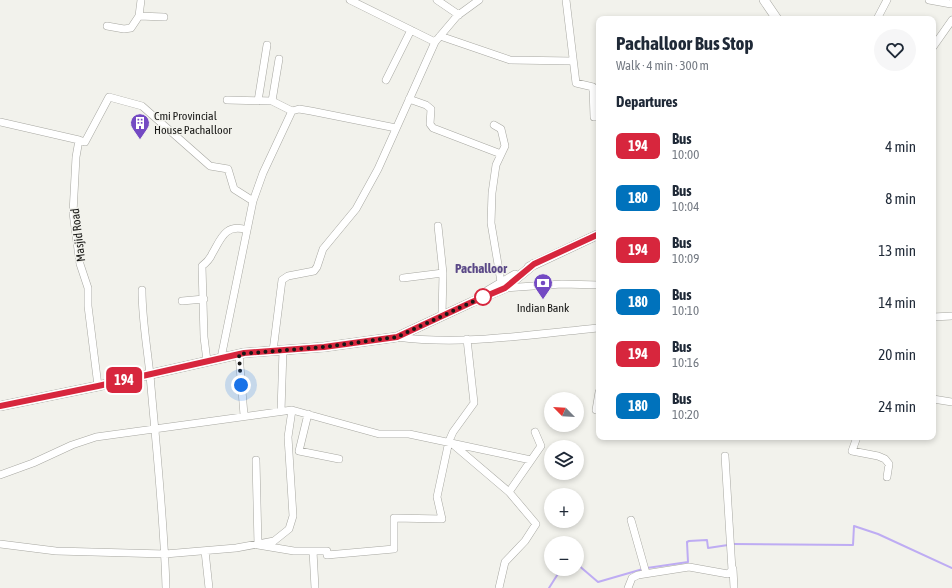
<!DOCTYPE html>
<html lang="en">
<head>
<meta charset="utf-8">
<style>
  :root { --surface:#fff; --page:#f6f6f7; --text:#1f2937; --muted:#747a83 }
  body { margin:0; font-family:"Asap Condensed",sans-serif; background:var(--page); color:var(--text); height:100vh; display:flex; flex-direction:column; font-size:15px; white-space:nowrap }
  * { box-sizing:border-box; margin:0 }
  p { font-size:13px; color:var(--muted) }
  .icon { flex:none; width:22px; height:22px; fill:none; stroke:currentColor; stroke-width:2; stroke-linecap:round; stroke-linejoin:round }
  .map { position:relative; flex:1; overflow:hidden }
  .sheet { position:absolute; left:596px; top:16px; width:340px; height:424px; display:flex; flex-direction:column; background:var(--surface); border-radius:8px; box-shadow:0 2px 6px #0003 }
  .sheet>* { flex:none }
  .badge { padding:0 8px; border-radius:6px; font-size:14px; line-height:26px }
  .needle { width:26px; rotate:294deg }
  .controls { position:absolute; left:544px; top:392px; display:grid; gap:8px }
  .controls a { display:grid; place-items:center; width:40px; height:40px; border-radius:50%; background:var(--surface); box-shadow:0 2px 6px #0003; font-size:20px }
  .you { position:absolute; width:20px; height:20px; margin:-10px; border:3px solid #fff; border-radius:50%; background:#1a73e8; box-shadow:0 0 0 6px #1a73e833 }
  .map>.badge { position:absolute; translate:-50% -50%; box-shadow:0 0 0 2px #fff }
  h2 { padding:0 20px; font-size:15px; line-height:36px }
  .round { display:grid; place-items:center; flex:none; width:42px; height:42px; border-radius:21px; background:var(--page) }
  .headline { display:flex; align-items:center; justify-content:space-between; height:68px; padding:0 20px }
  h1 { font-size:19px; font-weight:700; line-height:30px }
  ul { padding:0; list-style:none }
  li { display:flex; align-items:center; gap:12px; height:52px; padding:0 20px }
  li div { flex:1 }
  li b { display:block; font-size:15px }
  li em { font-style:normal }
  li .badge { min-width:44px; font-weight:700; text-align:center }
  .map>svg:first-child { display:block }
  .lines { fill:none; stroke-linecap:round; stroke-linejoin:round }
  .stream { stroke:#beacf3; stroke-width:2 }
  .minor-casing { stroke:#a7a7a1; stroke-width:8 }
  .major-casing { stroke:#a7a7a1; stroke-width:10 }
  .minor { stroke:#fff; stroke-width:7 }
  .major { stroke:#fff; stroke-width:9 }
  .line-casing { stroke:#fff; stroke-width:9 }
  .line { stroke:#d7263d; stroke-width:6 }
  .walk { stroke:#181816; stroke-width:4; stroke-dasharray:0 7.2 }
  .stop-dot { fill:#fff; stroke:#d7263d; stroke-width:2 }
  .labels { text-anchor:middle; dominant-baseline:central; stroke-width:3; stroke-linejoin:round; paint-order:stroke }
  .poi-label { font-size:12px; fill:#181816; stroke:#f2f2ec; text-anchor:start }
  .street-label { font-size:12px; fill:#181816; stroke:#f2f2ec }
  .neighbourhood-label { font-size:13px; font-weight:bold; fill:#5b4987; stroke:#f2f2ec }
</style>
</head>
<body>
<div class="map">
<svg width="952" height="588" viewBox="0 0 952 588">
  <rect width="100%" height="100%" fill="#f2f2ec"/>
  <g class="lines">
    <path class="stream" d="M733,544L853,545L854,526L878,534L952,568
      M577,564L598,582L643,569
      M647,568L688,562L687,542L689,541L707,540L708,548L728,545
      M549,588L561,569"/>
    <g class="minor-casing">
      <path id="minor" d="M350,0L435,42
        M437,0L459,15
        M566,0L576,83L593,87L594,117
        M929,0L951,4L952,3
        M139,16L164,17
        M877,19L887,0
        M107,26L124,29L131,28L139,16L141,0
        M440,36L510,60L573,61
        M933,47L952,20
        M386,80L411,30
        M409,99L426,105L431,109L430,124L433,128L501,154
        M227,100L272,101L292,111
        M258,101L267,45
        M272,101L279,59
        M0,122L79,140L76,157L73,213L80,264L88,288V306L98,386
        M494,125L501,129L505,146L496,165L492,193L491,223L501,282
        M79,140L85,142L109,97L142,106L210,166L228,169L234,189L253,201
        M438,226L443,273L442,315
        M403,278L443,273
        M505,288L562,284L599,285
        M142,290C142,319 147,346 150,375C156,446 164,517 166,588
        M182,301L204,299
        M933,317L952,316
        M397,337C464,346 532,334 599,328
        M467,339L474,403L453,432L449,441L509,492L536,524L525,541L505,562L499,588
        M273,351L282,280L288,276L314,271L317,267L323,249L356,209L378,169L435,42L457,16L479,0
        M239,354L244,415
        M221,358L253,201L263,173L292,111L299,109L311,111L396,128
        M207,361L204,337L202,266C206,263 210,259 212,254C221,239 225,223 247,230
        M933,399L952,402
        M596,410L599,392
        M281,411L283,350
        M308,414L299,451L339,459
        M857,437L852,451L878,456L885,459L889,464L887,477
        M256,460L258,545L294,551H327V555L394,549V518L442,519L437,497L449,441
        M0,475L33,463L72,445L96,437L292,410
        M509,492L541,446L535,432
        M631,520L646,573
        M0,544L56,551L165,554L236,548L274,541L289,529L293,516L288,437L292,410L379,434H409L531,460
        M205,551L209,588
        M313,551L315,588
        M733,569L734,588
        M628,588L632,578L638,575L689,567L728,574L732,570L725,456"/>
    </g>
    <g class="major-casing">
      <path id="major" d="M764,0L777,19
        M529,267L599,234
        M488,291L515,275
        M0,406L98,386L244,353L324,347L397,337L472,302L505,288L534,264"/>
    </g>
    <use href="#minor" class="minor"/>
    <use href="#major" class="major"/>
  </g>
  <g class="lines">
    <g class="line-casing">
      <path id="line" d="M0,406L98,386L244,353L324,347L397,337L472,302L505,288L534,264L599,234"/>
    </g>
    <use href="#line" class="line"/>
    <path class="walk" d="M241,385L239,354L324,347L397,337L483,297"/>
  </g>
  <defs>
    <g id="building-pin" transform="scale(1)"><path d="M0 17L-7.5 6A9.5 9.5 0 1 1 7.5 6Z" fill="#744ac3" stroke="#f2f2ec"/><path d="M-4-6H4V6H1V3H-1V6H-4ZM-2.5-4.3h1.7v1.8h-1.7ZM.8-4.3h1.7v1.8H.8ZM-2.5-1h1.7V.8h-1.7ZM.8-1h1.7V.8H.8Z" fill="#fff"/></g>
    <g id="bank-pin" transform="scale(1)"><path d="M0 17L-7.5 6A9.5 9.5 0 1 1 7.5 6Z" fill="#744ac3" stroke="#f2f2ec"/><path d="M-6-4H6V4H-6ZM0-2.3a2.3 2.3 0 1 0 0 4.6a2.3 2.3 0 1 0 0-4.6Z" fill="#fff"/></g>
  </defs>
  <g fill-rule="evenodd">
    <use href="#building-pin" x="140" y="123"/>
    <use href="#bank-pin" x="543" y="283"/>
  </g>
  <circle class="stop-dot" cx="483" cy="297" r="8"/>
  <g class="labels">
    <g class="poi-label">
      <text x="154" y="116">Cmi Provincial<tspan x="154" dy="14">House Pachalloor</tspan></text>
      <text x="543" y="308" text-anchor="middle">Indian Bank</text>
    </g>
    <g class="street-label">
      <text transform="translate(78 235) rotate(-97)">Masjid Road</text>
    </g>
    <g class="neighbourhood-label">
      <text x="481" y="268">Pachalloor</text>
    </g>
  </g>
</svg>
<div class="controls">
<a><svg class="needle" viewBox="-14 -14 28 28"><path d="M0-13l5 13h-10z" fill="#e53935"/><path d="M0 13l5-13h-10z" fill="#747a83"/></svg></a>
<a><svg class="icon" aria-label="layers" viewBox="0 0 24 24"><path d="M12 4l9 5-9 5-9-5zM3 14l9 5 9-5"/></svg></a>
<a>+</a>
<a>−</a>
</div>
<div class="you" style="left:241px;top:385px"></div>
<b class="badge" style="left:124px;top:380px;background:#d7263d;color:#fff">194</b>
<section class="sheet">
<div class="headline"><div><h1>Pachalloor Bus Stop</h1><p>Walk · 4 min · 300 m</p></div><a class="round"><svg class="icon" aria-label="heart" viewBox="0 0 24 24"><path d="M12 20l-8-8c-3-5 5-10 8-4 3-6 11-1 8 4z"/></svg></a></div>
<h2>Departures</h2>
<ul>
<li><span class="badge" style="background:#d7263d;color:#fff">194</span><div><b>Bus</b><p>10:00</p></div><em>4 min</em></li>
<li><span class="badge" style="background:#0072bc;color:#fff">180</span><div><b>Bus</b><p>10:04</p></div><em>8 min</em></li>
<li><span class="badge" style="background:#d7263d;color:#fff">194</span><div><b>Bus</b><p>10:09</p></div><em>13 min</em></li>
<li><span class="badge" style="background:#0072bc;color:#fff">180</span><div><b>Bus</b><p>10:10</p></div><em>14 min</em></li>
<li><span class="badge" style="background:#d7263d;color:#fff">194</span><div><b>Bus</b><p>10:16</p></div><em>20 min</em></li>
<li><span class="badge" style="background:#0072bc;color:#fff">180</span><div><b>Bus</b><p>10:20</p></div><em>24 min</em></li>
</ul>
</section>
</div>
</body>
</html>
